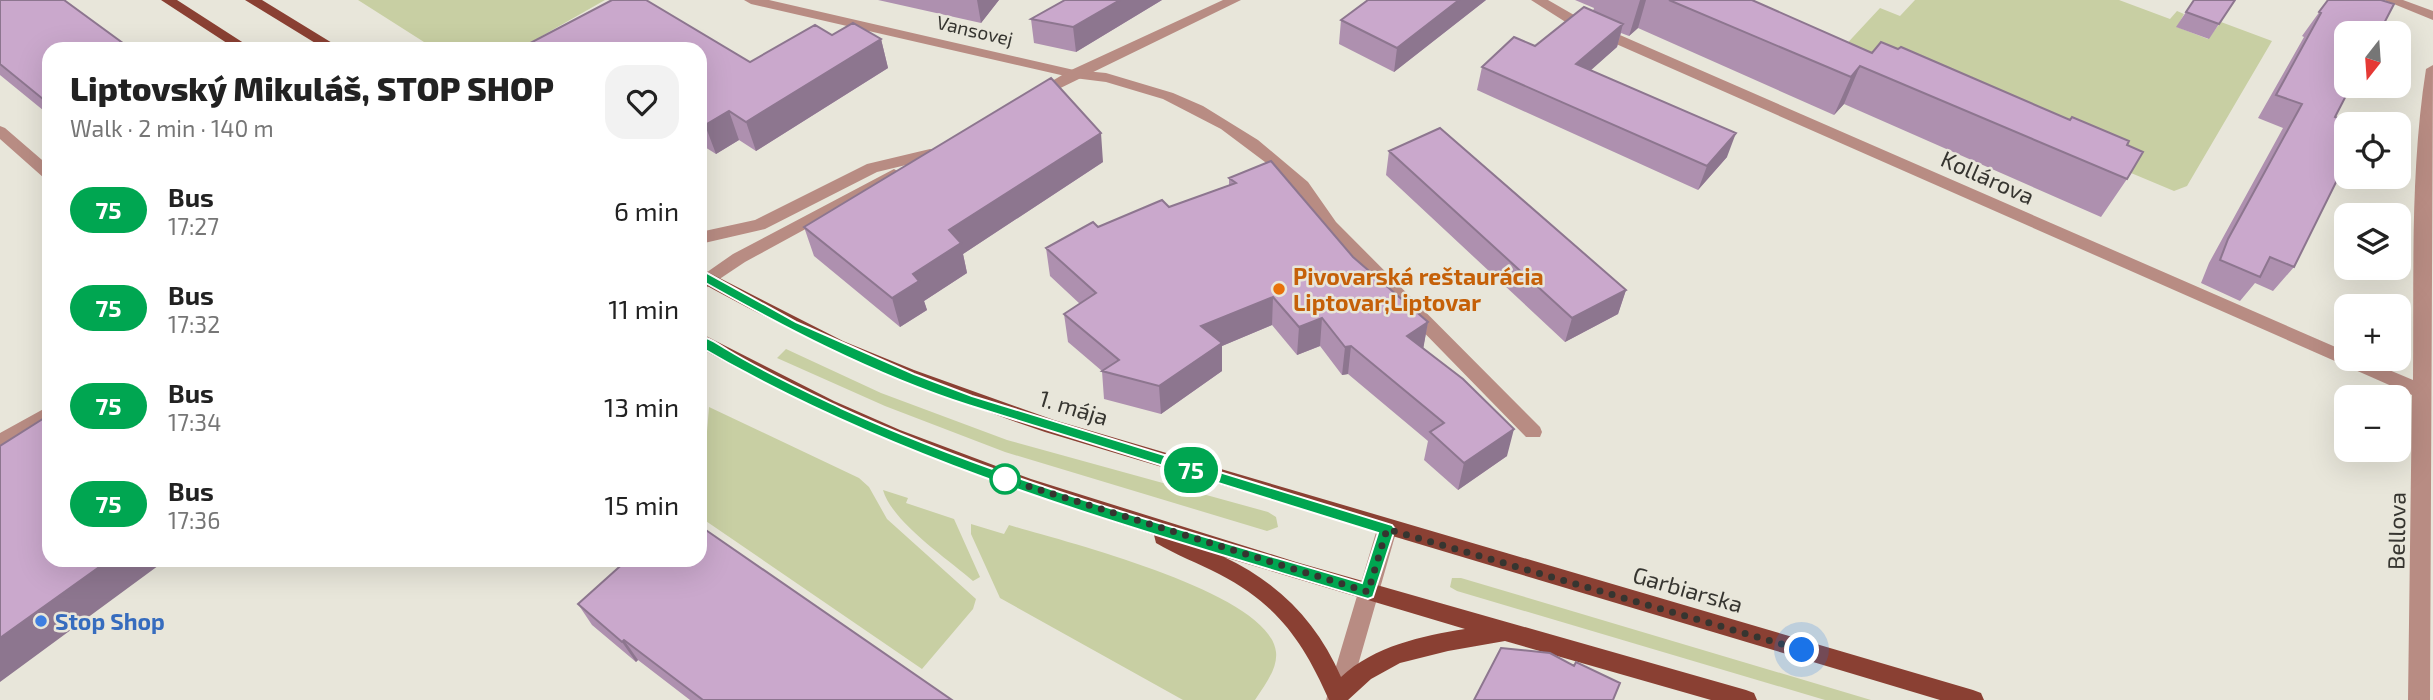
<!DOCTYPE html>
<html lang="en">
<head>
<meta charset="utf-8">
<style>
  :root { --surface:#fff; --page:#f2f2f2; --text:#222; --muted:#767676 }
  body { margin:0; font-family:"Exo 2",sans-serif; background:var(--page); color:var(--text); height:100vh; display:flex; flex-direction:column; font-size:26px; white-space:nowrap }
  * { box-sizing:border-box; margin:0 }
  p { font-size:23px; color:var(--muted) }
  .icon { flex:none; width:38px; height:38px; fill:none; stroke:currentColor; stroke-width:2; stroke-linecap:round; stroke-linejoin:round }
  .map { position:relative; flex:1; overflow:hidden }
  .drawer { position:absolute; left:42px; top:42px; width:665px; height:525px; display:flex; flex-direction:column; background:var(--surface); border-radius:21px; box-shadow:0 7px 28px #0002 }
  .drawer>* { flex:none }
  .badge { padding:0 14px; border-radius:23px; font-size:24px; line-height:46px }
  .needle { width:46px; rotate:197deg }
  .buttons { position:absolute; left:2334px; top:21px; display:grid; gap:14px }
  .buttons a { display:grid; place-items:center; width:77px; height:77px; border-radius:14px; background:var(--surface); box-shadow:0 7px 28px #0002; font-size:35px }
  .you { position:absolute; width:35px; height:35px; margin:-18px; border:5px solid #fff; border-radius:50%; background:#1a73e8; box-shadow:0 0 0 10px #1a73e833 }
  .map>.badge { position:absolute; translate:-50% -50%; box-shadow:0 0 0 4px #fff }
  .round { display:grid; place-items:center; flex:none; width:74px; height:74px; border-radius:21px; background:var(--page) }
  .head { display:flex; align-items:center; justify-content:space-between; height:119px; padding:0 28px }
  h1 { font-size:33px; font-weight:800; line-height:52px }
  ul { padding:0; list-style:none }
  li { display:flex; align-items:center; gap:21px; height:98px; padding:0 28px }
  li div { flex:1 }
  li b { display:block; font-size:26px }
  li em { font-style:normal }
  li .badge { min-width:77px; font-weight:700; text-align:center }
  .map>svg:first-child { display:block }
  .green { fill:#c8cfa3 }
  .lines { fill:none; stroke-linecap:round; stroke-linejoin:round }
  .minor { fill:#b88c83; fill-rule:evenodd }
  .tertiary { fill:#b88c83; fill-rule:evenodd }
  .primary { fill:#8a4033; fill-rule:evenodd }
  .wall { fill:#ae90af }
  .shaded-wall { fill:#8d768f }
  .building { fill:#caa8cc; stroke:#8d768f; stroke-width:2 }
  .line { fill:#00a651; stroke:#fff; stroke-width:2 }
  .walk { stroke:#363530; stroke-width:7; stroke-dasharray:0 12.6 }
  .food-dot { fill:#e8710a; stroke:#e8e6da; stroke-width:2.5 }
  .stop-dot { fill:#fff; stroke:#00a651; stroke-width:3.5 }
  .shop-dot { fill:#3f7fe0; stroke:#e8e6da; stroke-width:2.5 }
  .labels { text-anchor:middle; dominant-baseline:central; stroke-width:5; stroke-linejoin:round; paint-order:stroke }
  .far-street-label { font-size:19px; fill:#363530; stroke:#e8e6da }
  .street-label { font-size:23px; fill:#363530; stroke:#e8e6da }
  .food-label { font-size:23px; font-weight:bold; fill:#c56008; stroke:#e8e6da; text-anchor:start }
  .shop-label { font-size:23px; font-weight:bold; fill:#366cbe; stroke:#e8e6da; text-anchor:start }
</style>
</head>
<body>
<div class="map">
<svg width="2433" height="700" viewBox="0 0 2433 700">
  <rect width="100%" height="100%" fill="#e8e6da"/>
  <path class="green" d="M358,0H605L519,49H435Z
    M1915,0H2119L2170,19L2177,11L2184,14L2177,27L2208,39L2221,22L2272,41L2187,186L2174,191L1840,51L1880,8L1900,16Z
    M786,349L881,393L1007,440L1268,512L1276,517L1278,527L1267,531L1005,452L885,406L777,358Z
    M709,407L859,478L869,487L887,519L976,599L973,609L922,669L700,517Z
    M883,490L908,498L906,503L954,519L980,577L973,581C948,559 892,522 883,490Z
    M971,524L1004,534L1009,525C1062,541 1270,592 1276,652C1278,669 1264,686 1255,700H1183L1000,598L971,534Z
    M1452,578H1461L1871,700H1825L1457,591L1450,587Z"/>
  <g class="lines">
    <path class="minor" d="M744,0H769L1074,70L1106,73L1173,93L1203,106L1258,140L1308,182L1336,222L1540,427L1542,432L1540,437H1526L1324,230L1300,194L1273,168L1221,129L1163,99L1106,82L1074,78L751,4Z
      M1531,0H1548L1574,15L2347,352V359H2363L2413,380C2414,277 2410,171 2426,69L2433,65L2430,700H2408L2412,395L1564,21Z
      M2384,0H2403L2433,11V20Z
      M0,126L5,128L49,166V179L44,178L0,139Z
      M49,406V422L0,449V433Z
      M1387,521L1394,523L1397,529L1348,700H1326L1377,529L1380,523Z"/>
    <path class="tertiary" d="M1223,0H1241L1042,97H1032L1030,94L1069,71Z
      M930,149L935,150L938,154L935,158L877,172L765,229L700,244V232L755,220L867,164Z
      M894,169L902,174L899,178L745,262L700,292V277L733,254Z"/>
    <path class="primary" d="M161,0H177L253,49H236Z
      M245,0H262L342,49H325Z
      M700,268L843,341L914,370L1054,420L1973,690L1981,693L1984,700H1940L1045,432C925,391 811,344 700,282Z
      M700,333L834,401L900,430L1031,479L1296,562L1746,690L1754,693L1757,700H1711L1505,641L1448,651L1400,663L1371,679L1348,700H1329C1303,641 1277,604 1219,574C1198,563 1176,555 1156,543L1154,535C997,485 844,429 700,348ZM1224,557L1465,629C1422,636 1374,646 1341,677C1317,622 1279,583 1224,557Z"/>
  </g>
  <path class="wall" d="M0,0L49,49V115L0,75Z
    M612,0H646L750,62L815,25L832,35L853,23L881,39L888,68L756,151L739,140L716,154L700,144V49H536L532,42Z
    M878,0H999L981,23Z
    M1162,0L1076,52L1034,43L1031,19Z
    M1486,0L1394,72L1339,44L1341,20Z
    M1575,0H1752L1872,53L2127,145V179L2101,217L1844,104L1834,115L1638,28L1629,36L1621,33L1617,47L1590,70L1727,157L1698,190L1477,90L1482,67L1535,46L1593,11L1594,8Z
    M2194,0L2219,24L2209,39L2176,27Z
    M2328,0L2335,117L2294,267L2273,291L2255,283L2240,301L2201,283L2209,263L2283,128L2258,118L2304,37L2302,36Z
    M1389,151L1626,290L1618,314L1565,342L1386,175Z
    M1103,162L963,254L967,273L924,301L927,310L900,327L814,256L804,227Z
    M1229,178L1353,257L1428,322L1423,348L1507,456L1458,490L1424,460L1428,441L1348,374L1342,375L1320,346L1297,355L1272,325L1222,346V371L1161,414L1104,399L1102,371L1068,342L1064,314L1080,304L1050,276L1046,248L1098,227L1169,207L1229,185Z
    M578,604L952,700H690L638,660L636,662L592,625Z"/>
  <path class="shaded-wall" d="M977,0H999L981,23Z
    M1120,0H1162L1076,52L1073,27Z
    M1459,0H1486L1394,72L1397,48Z
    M1640,0H1646L1638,28L1629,36Z
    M1623,24L1617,47L1571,88L1576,64Z
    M881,39L888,68L756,151L746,122Z
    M1860,66L1844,104L1834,115L1851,77Z
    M729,111L739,140L716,154L705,125Z
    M1101,133L1103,162L963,254L967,273L924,301L927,310L900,327L892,298L949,230Z
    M1736,133L1727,157L1698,190L1707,166Z
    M1626,290L1618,314L1565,342L1572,318Z
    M1273,297L1272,325L1222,346V371L1161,414L1159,386L1201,326Z
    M1322,318L1320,346L1297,355L1299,327Z
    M1428,322L1423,350L1407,336Z
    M1351,346L1348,374L1342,375L1345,347Z
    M1514,429L1507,456L1458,490L1464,463Z
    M109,560H166L0,682V638Z
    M624,640L638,660L636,662L622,642Z"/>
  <path class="building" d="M0,0H64L131,49H49V104L0,64Z
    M612,0H646L750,62L815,25L832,35L853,23L881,39L746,122L729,111L705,125L700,122V49H543L532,42Z
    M1065,0H1120L1073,27L1031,19Z
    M1368,0H1459L1397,48L1341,20Z
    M1669,0H1752L1872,53L1881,42L1898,49L1901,47L2070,120L2072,117L2129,141L2127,145L2143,152L2127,179L1860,66L1851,77Z
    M2194,0H2235L2219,24L2186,12Z
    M2328,0H2381L2394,4L2379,33H2347V86H2351L2335,117L2355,124H2347V160L2294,267L2270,257L2260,277L2220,260L2228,239L2302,104L2276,95L2321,13L2319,12Z
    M1584,7L1623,24L1576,64L1736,133L1707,166L1482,67L1514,37L1535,46Z
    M1051,78L1101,133L949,230L961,243L913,274L919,281L892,298L804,227Z
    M1440,128L1626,290L1572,318L1389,151Z
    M1271,161L1353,257L1428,322L1407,336L1463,379L1514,429L1464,463L1430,432L1444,423L1351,346L1345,347L1322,318L1299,327L1273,297L1201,326L1222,343L1159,386L1102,371L1119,360L1064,314L1096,293L1046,248L1093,222L1098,227L1162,200L1169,207L1236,183L1229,178Z
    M49,415V560H109L0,638V446Z
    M700,526L952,700H703L624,640L622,642L578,604L627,560H700Z
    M1501,648L1550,653L1574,666L1576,662L1620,683L1613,700H1474Z"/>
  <path class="line" d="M700,269L796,322L914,374L972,396L1392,525L1395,529L1373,597L1368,599C1138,529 903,467 695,344V337C706,334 719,345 728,350C764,372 803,390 841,408C1008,484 1187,531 1362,583L1378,533L968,405C872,374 783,327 695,277V271Z"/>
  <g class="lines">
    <path class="walk" d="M1005,479L1368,592L1387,529L1802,650"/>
  </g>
  <circle class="food-dot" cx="1279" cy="289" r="7"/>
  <circle class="stop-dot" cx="1005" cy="479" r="14"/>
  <circle class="shop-dot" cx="41" cy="621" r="7"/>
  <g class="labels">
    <g class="far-street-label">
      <text transform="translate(975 30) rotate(13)">Vansovej</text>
    </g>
    <g class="street-label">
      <text transform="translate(1988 177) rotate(24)">Kollárova</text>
      <text transform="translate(1074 407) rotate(17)">1. mája</text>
      <text transform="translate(2396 531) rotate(-89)">Bellova</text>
      <text transform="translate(1688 589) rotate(16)">Garbiarska</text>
    </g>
    <g class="food-label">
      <text x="1293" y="276">Pivovarská reštaurácia<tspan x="1293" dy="26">Liptovar;Liptovar</tspan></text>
    </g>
    <g class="shop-label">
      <text x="55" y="621">Stop Shop</text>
    </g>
  </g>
</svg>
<div class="buttons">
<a><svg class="needle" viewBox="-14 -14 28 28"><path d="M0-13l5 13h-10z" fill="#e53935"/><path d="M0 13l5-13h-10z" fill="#767676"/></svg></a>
<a><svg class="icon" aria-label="locate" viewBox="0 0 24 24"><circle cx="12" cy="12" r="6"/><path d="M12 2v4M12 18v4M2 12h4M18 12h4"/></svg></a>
<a><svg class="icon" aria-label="layers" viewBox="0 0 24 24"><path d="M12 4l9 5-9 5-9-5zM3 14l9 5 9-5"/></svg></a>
<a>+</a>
<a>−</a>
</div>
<div class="you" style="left:1802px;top:650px"></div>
<b class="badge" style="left:1191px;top:470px;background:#00a651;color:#fff">75</b>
<section class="drawer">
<div class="head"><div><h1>Liptovský Mikuláš, STOP SHOP</h1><p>Walk · 2 min · 140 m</p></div><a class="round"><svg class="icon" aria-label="heart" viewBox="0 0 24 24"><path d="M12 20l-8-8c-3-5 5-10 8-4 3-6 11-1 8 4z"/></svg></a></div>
<ul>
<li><span class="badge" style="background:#00a651;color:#fff">75</span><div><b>Bus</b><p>17:27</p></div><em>6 min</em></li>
<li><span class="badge" style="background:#00a651;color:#fff">75</span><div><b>Bus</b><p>17:32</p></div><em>11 min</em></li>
<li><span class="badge" style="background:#00a651;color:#fff">75</span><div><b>Bus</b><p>17:34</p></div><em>13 min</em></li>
<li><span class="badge" style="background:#00a651;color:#fff">75</span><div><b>Bus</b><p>17:36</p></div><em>15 min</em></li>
</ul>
</section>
</div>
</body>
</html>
